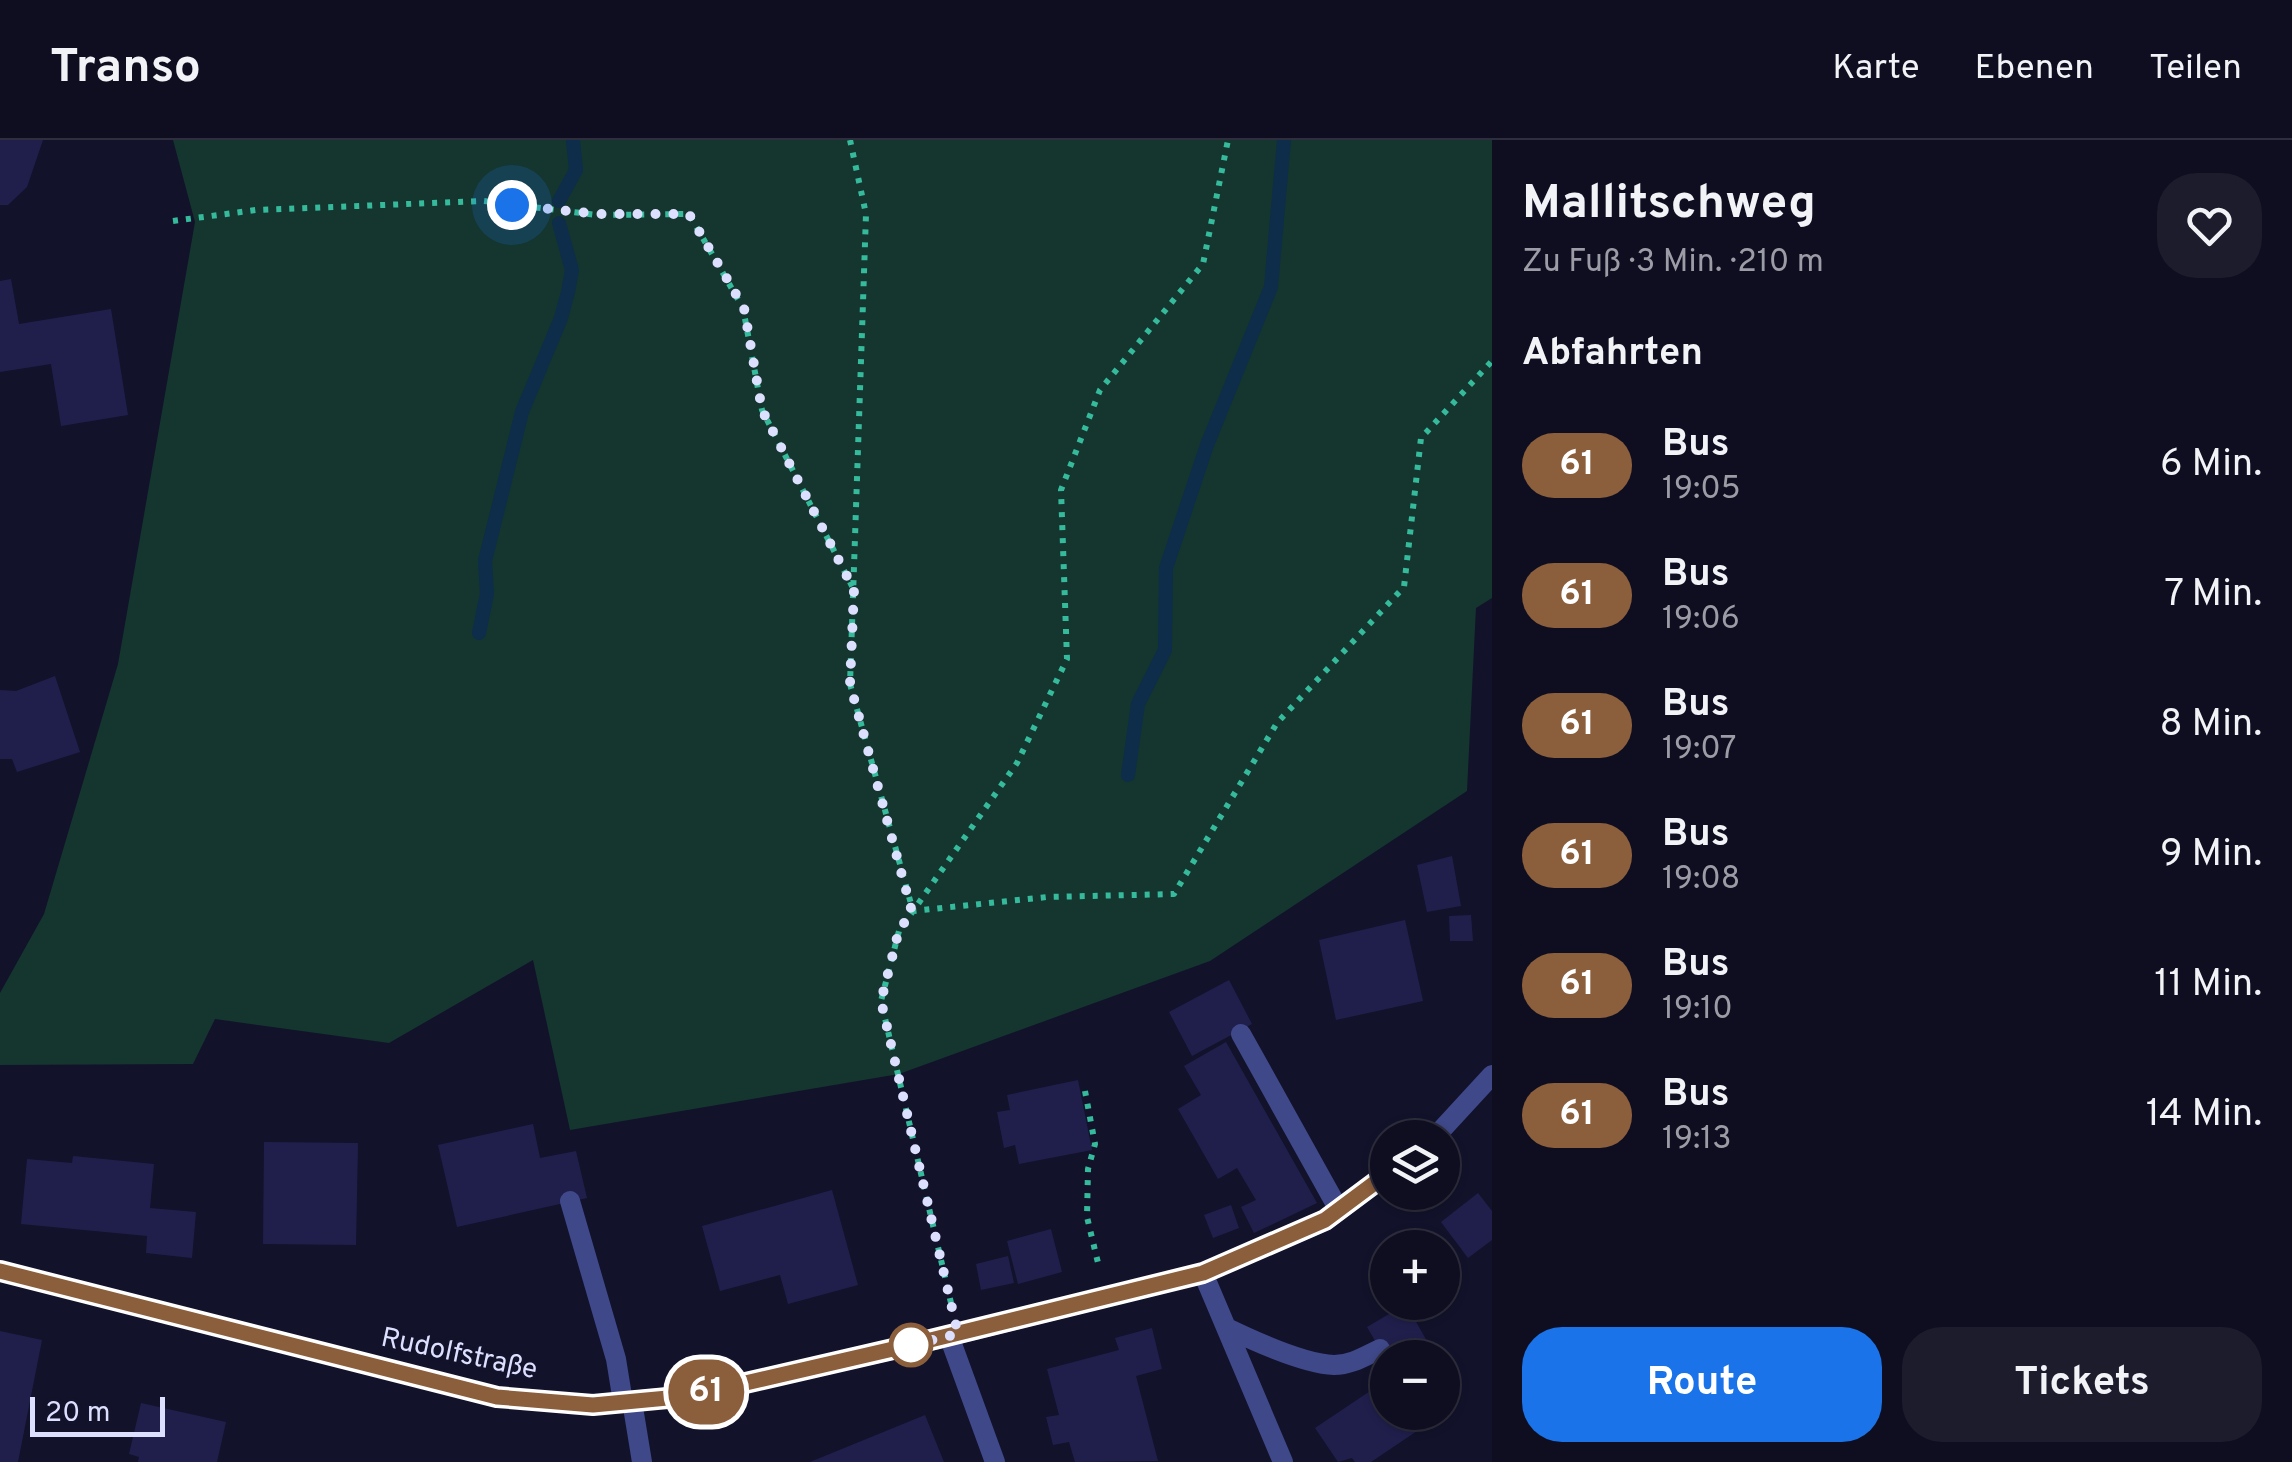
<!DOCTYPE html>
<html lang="de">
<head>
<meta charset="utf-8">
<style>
  :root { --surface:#0e0e20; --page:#1c1c2d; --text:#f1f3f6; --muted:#9b9ca5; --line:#2e2e3e; --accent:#1a73e8 }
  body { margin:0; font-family:Overpass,sans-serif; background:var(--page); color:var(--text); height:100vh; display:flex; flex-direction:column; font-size:38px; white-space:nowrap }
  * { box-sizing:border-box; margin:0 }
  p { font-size:32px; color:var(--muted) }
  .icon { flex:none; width:55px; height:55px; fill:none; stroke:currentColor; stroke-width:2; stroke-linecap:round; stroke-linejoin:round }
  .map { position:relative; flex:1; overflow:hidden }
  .drawer { display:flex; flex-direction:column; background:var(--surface); width:800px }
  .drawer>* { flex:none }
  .badge { padding:0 20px; border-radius:32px; font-size:35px; line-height:65px }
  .controls { position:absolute; left:1370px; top:980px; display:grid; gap:20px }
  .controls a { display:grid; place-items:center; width:90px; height:90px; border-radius:50%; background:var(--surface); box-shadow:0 2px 8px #0004,0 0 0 2px var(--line); font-size:50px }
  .scale { position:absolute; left:30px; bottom:25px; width:135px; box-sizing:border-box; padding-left:10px; border:5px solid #dddffe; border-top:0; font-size:28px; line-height:35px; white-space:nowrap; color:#dddffe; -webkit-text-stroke:8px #12122b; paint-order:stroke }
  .you { position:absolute; width:50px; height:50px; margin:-25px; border:8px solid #fff; border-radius:50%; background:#1a73e8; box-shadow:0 0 0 15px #1a73e833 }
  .map>.badge { position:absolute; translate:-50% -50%; box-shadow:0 0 0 5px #fff }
  h2 { padding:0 30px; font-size:38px; line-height:90px }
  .round { display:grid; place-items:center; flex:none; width:105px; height:105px; border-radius:40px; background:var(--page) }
  .head { display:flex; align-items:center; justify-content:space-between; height:170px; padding:0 30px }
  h1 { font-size:48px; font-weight:700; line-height:75px }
  .cta { display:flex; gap:20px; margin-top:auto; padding:20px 30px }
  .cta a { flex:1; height:115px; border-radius:40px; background:var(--accent); color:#fff; font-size:40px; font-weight:700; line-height:115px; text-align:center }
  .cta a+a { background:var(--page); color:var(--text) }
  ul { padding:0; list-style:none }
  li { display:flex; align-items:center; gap:30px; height:130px; padding:0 30px }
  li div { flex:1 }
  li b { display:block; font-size:38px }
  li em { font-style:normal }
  li .badge { min-width:110px; font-weight:700; text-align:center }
  header { display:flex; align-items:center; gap:60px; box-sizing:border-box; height:140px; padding:0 50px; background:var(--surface); border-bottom:2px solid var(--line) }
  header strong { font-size:48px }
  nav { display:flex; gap:55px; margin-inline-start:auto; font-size:35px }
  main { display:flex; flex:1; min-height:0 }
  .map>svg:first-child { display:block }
  .green { fill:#15352f }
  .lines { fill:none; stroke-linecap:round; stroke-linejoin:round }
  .stream { stroke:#0d2d4a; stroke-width:14 }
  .building { fill:#201f4c }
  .path { stroke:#35bb9c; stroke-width:6; stroke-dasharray:5 8; stroke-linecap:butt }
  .lane { stroke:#3f4889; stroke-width:20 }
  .street { stroke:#3f4889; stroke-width:20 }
  .line-casing { stroke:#fff; stroke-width:22 }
  .line { stroke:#8b5e3c; stroke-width:15 }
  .walk { stroke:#dddffe; stroke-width:10; stroke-dasharray:0 18 }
  .stop-dot { fill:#fff; stroke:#8b5e3c; stroke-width:5 }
  .labels { text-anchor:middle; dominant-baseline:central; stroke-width:8; stroke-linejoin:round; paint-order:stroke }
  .street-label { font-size:28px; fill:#dddffe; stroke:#12122b }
</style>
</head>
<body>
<header>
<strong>Transo</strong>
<nav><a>Karte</a><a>Ebenen</a><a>Teilen</a></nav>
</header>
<main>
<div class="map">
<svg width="1492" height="1322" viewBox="0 0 1492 1322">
  <rect width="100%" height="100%" fill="#12122b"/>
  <path class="green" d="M173,0H1492V458L1476,468L1467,651L1210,821L899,934L570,990L533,820L389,903L215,879L193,924L0,925V853L44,774L118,524L195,82Z"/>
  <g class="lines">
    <path class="stream" d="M559,61L576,30L573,0
      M479,493L487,454L485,421L522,272L561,178L568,152L572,130L559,83
      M1128,635L1138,564L1165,510L1166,428L1207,305L1271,147L1284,0"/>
  </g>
  <path class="building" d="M0,0H43L27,47L8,65H0Z
    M11,139L19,184L111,169L128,275L61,286L51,224L0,232V141Z
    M55,536L80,612L17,632L12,619H0V550L16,551Z
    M1452,716L1461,766L1427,772L1417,725Z
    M1471,775L1473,801H1450L1449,776Z
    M1405,780L1423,861L1336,880L1319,800Z
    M1229,840L1252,884L1192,916L1169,872Z
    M1226,902L1317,1063L1254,1093L1241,1067L1256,1060L1237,1028L1218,1039L1178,969L1201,955L1184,926Z
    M1078,940L1092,1010L1019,1024L1015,1005L1004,1008L997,972L1010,970L1007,955Z
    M533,984L540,1018L576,1011L587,1058L457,1087L438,1005Z
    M264,1002L358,1003L356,1105L263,1104Z
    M73,1016L154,1024L150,1068L196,1072L192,1118L146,1113L147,1096L21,1084L27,1019L72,1023Z
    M832,1050L858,1145L788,1164L780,1135L720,1151L702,1086Z
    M1478,1053L1492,1071V1100L1468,1118L1441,1082Z
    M1231,1065L1239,1088L1213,1098L1204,1075Z
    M1051,1089L1062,1132L1018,1144L1007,1101Z
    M1008,1116L1014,1143L981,1150L976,1124Z
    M1406,1164L1428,1203L1403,1218H1388V1223L1367,1187Z
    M1152,1188L1162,1229L1136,1236L1158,1321L1075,1322L1069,1302L1053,1305L1046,1277L1059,1275L1047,1229L1119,1210L1115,1198Z
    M0,1191L42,1200L18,1322H0Z
    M1388,1239V1272H1419L1416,1275L1423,1287L1371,1322H1355L1352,1318L1338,1322L1315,1288Z
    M141,1263L226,1282L217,1322H138L139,1317L129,1314Z
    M925,1275L944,1322H810Z"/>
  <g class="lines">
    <path class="path" d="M850,0L866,74L850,544L913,771L1047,757L1174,754L1277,583L1404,447L1421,298L1492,221
      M173,81L256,70L484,61L597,75L689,74L743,168L762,270L853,448
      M1085,951L1095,1004L1088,1029L1087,1077L1099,1127
      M951,1163L881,861L899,791L1017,623L1067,519L1061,350L1100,250L1203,124L1228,0"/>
    <path class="lane" d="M1241,894L1339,1070
      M570,1061L616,1219L623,1262
      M1203,1133L1283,1322
      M1227,1188C1254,1201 1304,1224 1334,1225C1351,1225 1365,1216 1380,1209
      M632,1261L642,1322"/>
    <path class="street" d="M1434,998L1492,935
      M0,1131L497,1257L593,1265L689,1255L906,1207L1203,1133L1325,1081L1388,1033
      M949,1196L995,1322"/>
  </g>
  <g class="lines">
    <g class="line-casing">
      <path id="line" d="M0,1131L497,1257L593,1265L689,1256L906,1206L1203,1133L1325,1080L1388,1033"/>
    </g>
    <use href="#line" class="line"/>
    <path class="walk" d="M512,65L597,74H689L744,168L762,270L854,450L850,544L912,772L899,790L881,861L958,1194L906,1206L911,1205"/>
  </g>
  <circle class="stop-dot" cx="911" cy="1205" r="20"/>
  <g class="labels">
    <g class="street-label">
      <text transform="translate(459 1215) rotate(12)">Rudolfstraße</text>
    </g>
  </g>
</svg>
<div class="controls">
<a><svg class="icon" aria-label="layers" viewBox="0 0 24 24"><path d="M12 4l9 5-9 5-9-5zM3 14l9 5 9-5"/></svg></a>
<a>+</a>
<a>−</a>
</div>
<div class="scale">20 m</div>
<div class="you" style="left:512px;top:65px"></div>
<b class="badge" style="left:706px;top:1252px;background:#8b5e3c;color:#fff">61</b>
</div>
<section class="drawer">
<div class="head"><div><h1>Mallitschweg</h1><p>Zu Fuß · 3 Min. · 210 m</p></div><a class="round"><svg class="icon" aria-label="heart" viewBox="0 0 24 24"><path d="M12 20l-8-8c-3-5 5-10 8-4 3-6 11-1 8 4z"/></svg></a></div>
<h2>Abfahrten</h2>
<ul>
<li><span class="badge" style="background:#8b5e3c;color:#fff">61</span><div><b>Bus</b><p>19:05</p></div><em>6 Min.</em></li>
<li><span class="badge" style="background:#8b5e3c;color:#fff">61</span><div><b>Bus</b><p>19:06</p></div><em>7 Min.</em></li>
<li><span class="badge" style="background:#8b5e3c;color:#fff">61</span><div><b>Bus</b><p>19:07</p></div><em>8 Min.</em></li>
<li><span class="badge" style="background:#8b5e3c;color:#fff">61</span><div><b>Bus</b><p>19:08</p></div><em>9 Min.</em></li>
<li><span class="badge" style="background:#8b5e3c;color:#fff">61</span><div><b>Bus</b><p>19:10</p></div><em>11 Min.</em></li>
<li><span class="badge" style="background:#8b5e3c;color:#fff">61</span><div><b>Bus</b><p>19:13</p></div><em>14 Min.</em></li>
</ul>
<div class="cta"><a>Route</a><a>Tickets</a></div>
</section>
</main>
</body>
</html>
